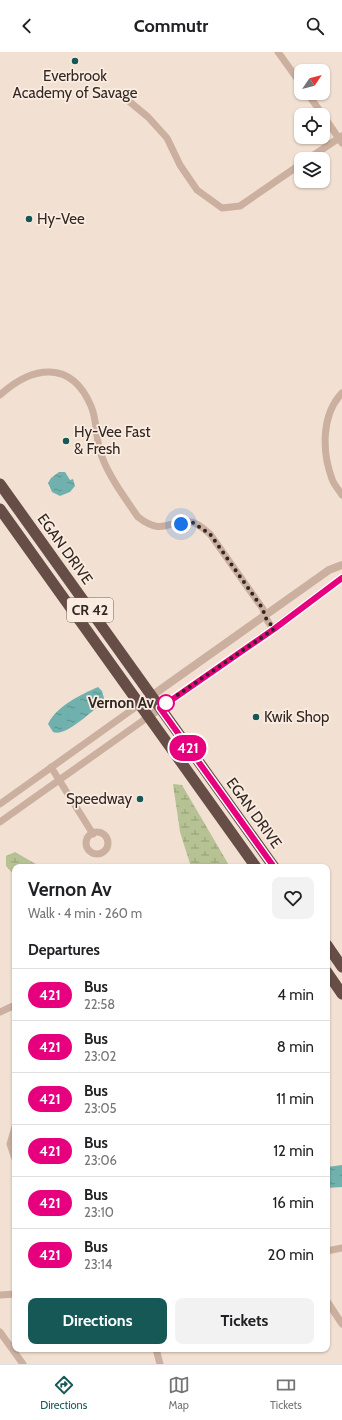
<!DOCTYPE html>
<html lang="en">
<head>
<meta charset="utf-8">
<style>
  :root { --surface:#fff; --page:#f2f2f2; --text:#202124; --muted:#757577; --line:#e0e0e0; --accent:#165856 }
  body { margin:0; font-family:Cabin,sans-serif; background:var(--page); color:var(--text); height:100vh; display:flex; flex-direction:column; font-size:15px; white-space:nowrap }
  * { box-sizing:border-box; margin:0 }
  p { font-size:13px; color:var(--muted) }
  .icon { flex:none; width:22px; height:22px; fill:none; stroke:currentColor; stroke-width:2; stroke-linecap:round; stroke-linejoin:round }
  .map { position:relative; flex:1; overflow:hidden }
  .details { position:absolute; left:12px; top:812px; width:318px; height:488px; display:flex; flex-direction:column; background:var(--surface); border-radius:8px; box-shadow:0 1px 3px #0004 }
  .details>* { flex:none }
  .badge { padding:0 8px; border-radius:13px; font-size:14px; line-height:26px }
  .needle { width:26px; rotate:55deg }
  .controls { position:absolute; left:294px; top:12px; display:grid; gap:8px }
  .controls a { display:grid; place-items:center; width:36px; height:36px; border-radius:8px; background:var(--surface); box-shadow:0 1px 3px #0004; font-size:20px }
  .you { position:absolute; width:20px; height:20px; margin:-10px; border:3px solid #fff; border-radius:50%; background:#1a73e8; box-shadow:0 0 0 6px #1a73e833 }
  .map>.badge { position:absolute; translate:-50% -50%; box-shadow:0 0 0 2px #fff }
  h2 { padding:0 16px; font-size:15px; line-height:36px }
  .round { display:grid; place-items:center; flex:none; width:42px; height:42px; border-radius:8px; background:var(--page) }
  .summary { display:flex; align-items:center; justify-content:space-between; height:68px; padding:0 16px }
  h1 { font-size:19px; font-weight:700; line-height:30px }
  .cta { display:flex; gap:8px; margin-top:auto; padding:8px 16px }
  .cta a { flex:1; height:46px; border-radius:8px; background:var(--accent); color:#fff; font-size:16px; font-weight:700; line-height:46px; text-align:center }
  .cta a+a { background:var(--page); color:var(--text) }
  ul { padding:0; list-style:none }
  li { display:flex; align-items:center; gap:12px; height:52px; padding:0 16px; border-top:1px solid var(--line) }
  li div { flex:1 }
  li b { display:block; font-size:15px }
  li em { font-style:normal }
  li .badge { min-width:44px; font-weight:700; text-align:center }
  header { display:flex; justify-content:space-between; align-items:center; height:52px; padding:0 16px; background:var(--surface); font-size:18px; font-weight:700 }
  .menu { display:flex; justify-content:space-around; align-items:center; height:56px; border-top:1px solid var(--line); background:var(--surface); font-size:11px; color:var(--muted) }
  .menu a { display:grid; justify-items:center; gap:2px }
  .menu .selected { color:var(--accent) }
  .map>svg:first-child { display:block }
  .wetland { fill:url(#wetland-marsh) }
  .water { fill:url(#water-ripples) }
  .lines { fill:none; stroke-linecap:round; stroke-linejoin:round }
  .minor { stroke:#cbaf9f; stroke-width:7 }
  .tertiary { stroke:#cbaf9f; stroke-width:8 }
  .trunk { stroke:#664e46; stroke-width:11 }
  .line-casing { stroke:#fff; stroke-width:9 }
  .line { stroke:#e6007e; stroke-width:6 }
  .walk { stroke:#332723; stroke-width:4; stroke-dasharray:0 7.2 }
  .poi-dot { fill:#165856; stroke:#faece0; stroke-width:1.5 }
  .stop-dot { fill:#fff; stroke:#e6007e; stroke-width:2 }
  .labels { text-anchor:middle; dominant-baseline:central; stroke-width:3.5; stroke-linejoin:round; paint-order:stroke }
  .shield { fill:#faece0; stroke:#6f625c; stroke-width:1 }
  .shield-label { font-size:14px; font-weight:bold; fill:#332723 }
  .poi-label { font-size:15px; fill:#332723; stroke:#faece0; text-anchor:start }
  .street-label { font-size:15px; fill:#332723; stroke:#faece0 }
  .stop-label { font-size:15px; font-weight:bold; fill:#332723; stroke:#faece0; text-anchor:end }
</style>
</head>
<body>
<header><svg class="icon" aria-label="back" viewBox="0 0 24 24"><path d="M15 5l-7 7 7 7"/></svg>Commutr<svg class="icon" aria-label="search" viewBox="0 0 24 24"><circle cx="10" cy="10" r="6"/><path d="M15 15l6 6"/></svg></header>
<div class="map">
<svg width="342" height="1312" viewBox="0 0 342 1312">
  <defs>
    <pattern id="wetland-marsh" width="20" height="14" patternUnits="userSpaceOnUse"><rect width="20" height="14" fill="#b6c293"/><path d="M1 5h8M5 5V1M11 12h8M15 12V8" fill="none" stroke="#959e78"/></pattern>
    <pattern id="water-ripples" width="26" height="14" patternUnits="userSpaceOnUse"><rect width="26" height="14" fill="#70b1ae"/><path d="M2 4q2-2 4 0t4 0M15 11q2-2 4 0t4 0" fill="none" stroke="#5d908d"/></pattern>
  </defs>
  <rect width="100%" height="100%" fill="#f2e1d3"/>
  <path class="wetland" d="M173,732L182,733L230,815H191L180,780Z
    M15,800L41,815H15V824L6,814V804Z"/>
  <path class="water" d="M59,420H65L70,428L73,427L75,434L70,440L60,444L52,440L48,431L51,426Z
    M98,635L102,639L104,646L102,652C90,660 66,685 53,680L48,672C57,654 80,643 98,635Z
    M342,1113V1135L327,1136V1115Z"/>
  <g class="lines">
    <path class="minor" d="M278,0L301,32
      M119,41L148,65L167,86L180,113L197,138L222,156L240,154L301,112
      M307,41L323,63
      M323,63L342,91
      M308,107L342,84
      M342,341C321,363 322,400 332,427C334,433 339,438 342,443
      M0,343C32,314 71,307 91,354C98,370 95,389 102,405C110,426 125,446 138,465C164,485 168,467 191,470C198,471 205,478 210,482L263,557L265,565L273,577
      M51,715L93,782
      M0,752L140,652
      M0,770L148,665
      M86 791a11 11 0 1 1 22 0a11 11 0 1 1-22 0Z
      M0,960L15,953
      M15,1075L10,1092L15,1107
      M327,1199L342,1196
      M0,1243L15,1242
      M327,1249L342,1272
      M0,1280L23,1312
      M156,1297L160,1312"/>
    <path class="tertiary" d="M140,652L329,518L342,513
      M148,665L273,577L342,526"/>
    <path class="trunk" d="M0,432L274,815
      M0,457L256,815
      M327,893L342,915
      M327,920L342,942"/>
  </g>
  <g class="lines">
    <g class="line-casing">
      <path id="line" d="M274,815L160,656L274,577L342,526"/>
    </g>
    <use href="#line" class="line"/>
    <path class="walk" d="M166,651L274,577L265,565L263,557L210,482L192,470L181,472"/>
  </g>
  <g class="poi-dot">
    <circle cx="75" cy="9" r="4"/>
    <circle cx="29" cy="167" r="4"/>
    <circle cx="66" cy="389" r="4"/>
    <circle cx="256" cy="665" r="4"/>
    <circle cx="140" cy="747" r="4"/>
  </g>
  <circle class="stop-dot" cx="166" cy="651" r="8"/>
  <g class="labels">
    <rect class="shield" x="67" y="546" width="46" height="24" rx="3"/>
    <g class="shield-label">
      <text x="90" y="558">CR 42</text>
    </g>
    <g class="poi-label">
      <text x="75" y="24" text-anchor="middle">Everbrook<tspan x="75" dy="17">Academy of Savage</tspan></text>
      <text x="37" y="167">Hy-Vee</text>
      <text x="74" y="380">Hy-Vee Fast<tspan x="74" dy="17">&amp; Fresh</tspan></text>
      <text x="264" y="665">Kwik Shop</text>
      <text x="132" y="747" text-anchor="end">Speedway</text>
    </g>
    <g class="street-label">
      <text transform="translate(65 497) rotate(54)">EGAN DRIVE</text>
      <text transform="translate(254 761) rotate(54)">EGAN DRIVE</text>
    </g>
    <g class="stop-label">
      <text x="154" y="651">Vernon Av</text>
    </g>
  </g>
</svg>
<div class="controls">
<a><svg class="needle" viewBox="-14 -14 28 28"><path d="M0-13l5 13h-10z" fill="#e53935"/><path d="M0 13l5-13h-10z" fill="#757577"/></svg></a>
<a><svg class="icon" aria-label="locate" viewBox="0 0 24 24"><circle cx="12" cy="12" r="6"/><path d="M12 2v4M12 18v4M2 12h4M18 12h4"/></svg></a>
<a><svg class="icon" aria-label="layers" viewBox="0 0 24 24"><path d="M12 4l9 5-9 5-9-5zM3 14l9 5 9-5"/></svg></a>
</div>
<div class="you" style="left:181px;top:472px"></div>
<b class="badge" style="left:188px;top:696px;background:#e6007e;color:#fff">421</b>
<section class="details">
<div class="summary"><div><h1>Vernon Av</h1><p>Walk · 4 min · 260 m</p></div><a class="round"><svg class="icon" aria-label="heart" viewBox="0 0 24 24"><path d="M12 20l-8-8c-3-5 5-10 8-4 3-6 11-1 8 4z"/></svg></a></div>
<h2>Departures</h2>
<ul>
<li><span class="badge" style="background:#e6007e;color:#fff">421</span><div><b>Bus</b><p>22:58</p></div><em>4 min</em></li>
<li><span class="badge" style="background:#e6007e;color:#fff">421</span><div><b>Bus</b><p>23:02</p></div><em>8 min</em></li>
<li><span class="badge" style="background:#e6007e;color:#fff">421</span><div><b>Bus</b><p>23:05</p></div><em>11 min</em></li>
<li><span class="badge" style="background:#e6007e;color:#fff">421</span><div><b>Bus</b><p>23:06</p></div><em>12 min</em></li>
<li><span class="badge" style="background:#e6007e;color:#fff">421</span><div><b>Bus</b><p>23:10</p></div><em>16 min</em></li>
<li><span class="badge" style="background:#e6007e;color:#fff">421</span><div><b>Bus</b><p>23:14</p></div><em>20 min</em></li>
</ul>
<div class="cta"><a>Directions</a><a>Tickets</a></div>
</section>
</div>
<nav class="menu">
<a class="selected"><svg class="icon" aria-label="directions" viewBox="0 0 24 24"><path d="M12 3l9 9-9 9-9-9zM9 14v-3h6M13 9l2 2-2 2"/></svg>Directions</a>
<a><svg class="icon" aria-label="map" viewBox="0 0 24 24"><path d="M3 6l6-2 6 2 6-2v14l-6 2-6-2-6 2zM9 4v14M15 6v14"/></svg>Map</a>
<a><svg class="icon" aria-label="tickets" viewBox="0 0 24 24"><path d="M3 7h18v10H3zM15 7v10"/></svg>Tickets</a>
</nav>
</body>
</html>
